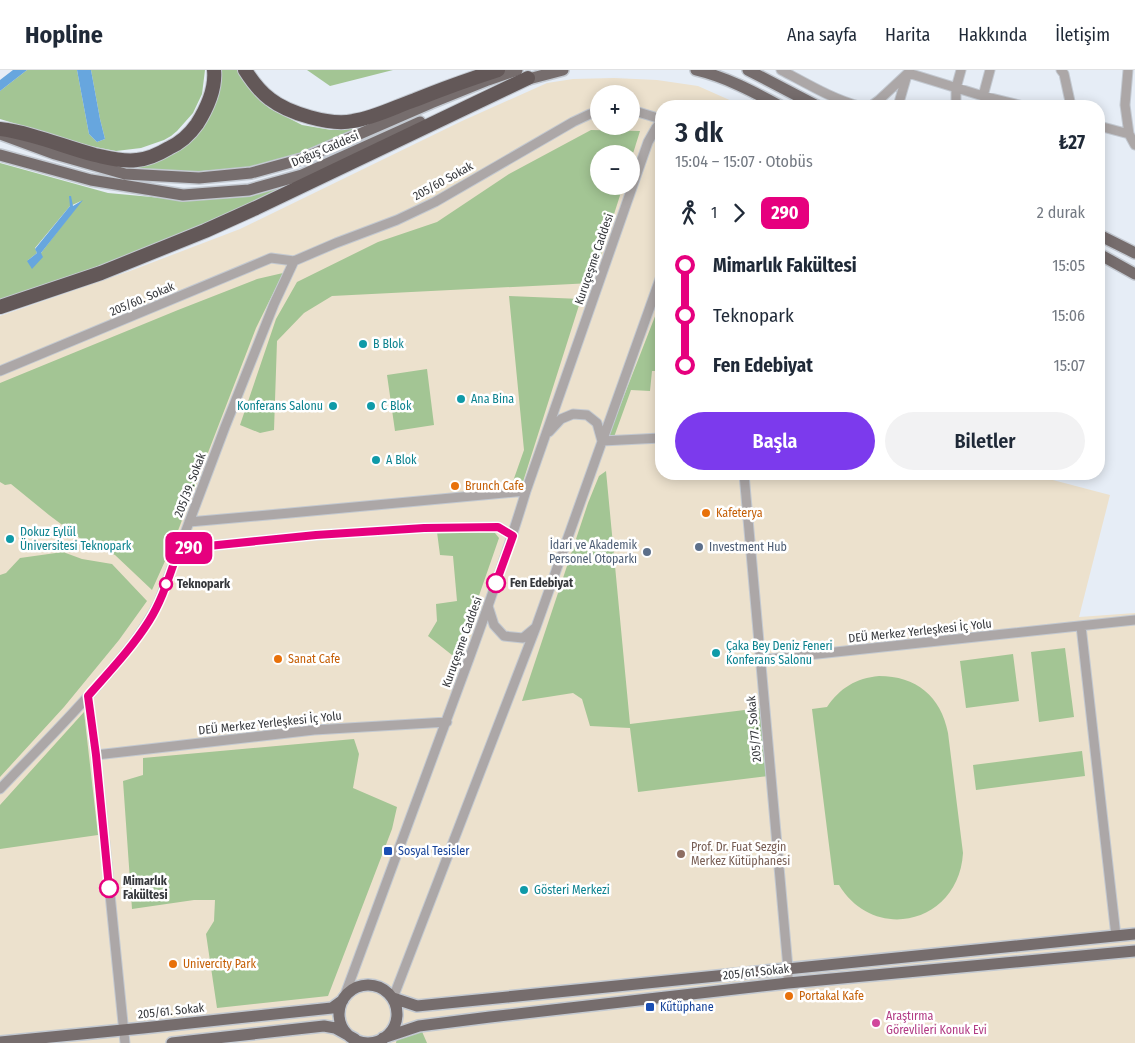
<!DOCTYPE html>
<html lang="tr">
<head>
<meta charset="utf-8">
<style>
  :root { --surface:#fff; --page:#f2f2f3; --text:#1f2937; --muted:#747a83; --line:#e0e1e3; --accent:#7c3aed }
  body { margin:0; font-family:"Fira Sans Condensed",sans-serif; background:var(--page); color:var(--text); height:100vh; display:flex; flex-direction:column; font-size:19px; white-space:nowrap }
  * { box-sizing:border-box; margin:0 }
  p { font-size:16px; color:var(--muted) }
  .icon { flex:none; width:28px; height:28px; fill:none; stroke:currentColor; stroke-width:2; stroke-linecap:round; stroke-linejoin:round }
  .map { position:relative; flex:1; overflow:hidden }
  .side { position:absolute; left:655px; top:30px; width:450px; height:380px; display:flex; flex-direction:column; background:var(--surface); border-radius:20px; box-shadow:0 2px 12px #0003 }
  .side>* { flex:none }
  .badge { padding:0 10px; border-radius:8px; font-size:18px; line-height:32px }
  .fabs { position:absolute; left:590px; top:15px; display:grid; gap:10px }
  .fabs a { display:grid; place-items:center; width:50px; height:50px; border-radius:50%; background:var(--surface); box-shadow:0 2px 12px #0003; font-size:25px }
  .map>.badge { position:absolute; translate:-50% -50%; box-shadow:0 0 0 2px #fff }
  .legs { display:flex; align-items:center; gap:8px; height:55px; padding:0 20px; font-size:16px }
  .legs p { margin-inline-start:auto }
  .head { display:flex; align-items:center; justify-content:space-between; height:85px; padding:0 20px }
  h1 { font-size:28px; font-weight:600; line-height:38px }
  .cta { display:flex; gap:10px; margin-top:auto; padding:10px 20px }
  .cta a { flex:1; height:58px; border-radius:30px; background:var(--accent); color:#fff; font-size:20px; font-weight:600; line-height:58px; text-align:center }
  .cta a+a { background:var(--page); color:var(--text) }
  ul { padding:0 20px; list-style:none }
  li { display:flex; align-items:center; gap:18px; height:50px; font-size:19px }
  li i { display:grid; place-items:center; width:8px; height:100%; margin:0 6px; background:currentColor }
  li i::after { content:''; width:12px; height:12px; margin:-6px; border:4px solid; border-radius:50%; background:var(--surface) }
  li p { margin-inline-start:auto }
  li:first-child i { background:linear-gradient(#0000 50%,currentColor 0) }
  li:last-child i { background:linear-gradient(currentColor 50%,#0000 0) }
  header { display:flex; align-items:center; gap:30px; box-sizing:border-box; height:70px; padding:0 25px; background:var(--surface); border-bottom:1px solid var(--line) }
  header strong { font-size:24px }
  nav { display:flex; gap:28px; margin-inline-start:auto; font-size:18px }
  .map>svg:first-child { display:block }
  .education { fill:#ece1cd; fill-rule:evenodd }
  .green { fill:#a3c594; fill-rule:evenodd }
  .water { fill:#67a6de }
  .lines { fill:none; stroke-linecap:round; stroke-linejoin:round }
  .minor-casing { stroke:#c3c9d1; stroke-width:11 }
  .major-casing { stroke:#c3c9d1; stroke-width:14 }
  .highway-casing { stroke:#c3c9d1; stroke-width:16 }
  .minor { stroke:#aca7a7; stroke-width:9 }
  .major { stroke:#766d6d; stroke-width:11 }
  .highway { stroke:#635858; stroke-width:14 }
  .line-1-casing { stroke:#fff; stroke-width:11 }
  .line-1 { stroke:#e6007e; stroke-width:8 }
  .culture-dot { fill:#0f9aa8; stroke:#fff; stroke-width:2 }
  .food-dot { fill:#e8710a; stroke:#fff; stroke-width:2 }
  .service-dot { fill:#5c6f8a; stroke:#fff; stroke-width:2 }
  .stop-1-dot { fill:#fff; stroke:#e6007e; stroke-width:2.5 }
  .transit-dot { fill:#1a4fb4; stroke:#fff; stroke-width:2 }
  .education-dot { fill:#8d6e63; stroke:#fff; stroke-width:2 }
  .hotel-dot { fill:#d1479c; stroke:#fff; stroke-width:2 }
  .labels { text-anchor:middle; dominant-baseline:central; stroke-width:5; stroke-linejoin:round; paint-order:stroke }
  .street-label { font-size:12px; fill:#35373b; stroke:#fff }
  .culture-label { font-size:12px; fill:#0d838f; stroke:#fff; text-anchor:start }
  .food-label { font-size:12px; fill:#c56008; stroke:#fff; text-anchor:start }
  .service-label { font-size:12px; fill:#4e5e75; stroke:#fff; text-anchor:end }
  .stop-label { font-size:12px; font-weight:bold; fill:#35373b; stroke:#fff; text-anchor:start }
  .education-label { font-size:12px; fill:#785e54; stroke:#fff; text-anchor:start }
  .transit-label { font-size:12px; fill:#164399; stroke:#fff; text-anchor:start }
  .hotel-label { font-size:12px; fill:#b23c85; stroke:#fff; text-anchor:start }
</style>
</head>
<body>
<header>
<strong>Hopline</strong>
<nav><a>Ana sayfa</a><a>Harita</a><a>Hakkında</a><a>İletişim</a></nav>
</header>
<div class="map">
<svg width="1135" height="973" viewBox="0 0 1135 973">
  <rect width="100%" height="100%" fill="#e6edf6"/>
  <path class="education" d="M614,8L657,10L698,16L743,36H661V404H1030L1110,425L1079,547L1135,543V973H0V246L130,201L240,159L462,51L547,13L573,9ZM599,24H631V56H599ZM599,84H631V116H599Z"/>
  <path class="green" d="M27,0H77L89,64L97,72L105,69L100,49L91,0H205L202,24L193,43L177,61L171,66L164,70L141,78L116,81L90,76L0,49V21Z
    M217,0H238L243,9L269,38L302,55L331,60L366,57L267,96L189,102L143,101L127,97L148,94L189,72L201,61L211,43Z
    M307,0H393L330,16Z
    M591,60L640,61L631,90V84H599V116H623L592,213L332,226L304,243L277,271L274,360L260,363L240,355L276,249L297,212L378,172L437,152L509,104Z
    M0,93L108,123L184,130L302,111L268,128L112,195L0,232ZM81,131L41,183L27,191L37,183L35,178L70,136Z
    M283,203L256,258L174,471L152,520L115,485L85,472L49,445L11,414L5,415L0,412V313L178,240L257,209Z
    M509,226L581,229L521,418L511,417L524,380Z
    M661,231V301H652L650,321L631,320L614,367H608Z
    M427,299L434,355L395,361L387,305Z
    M606,401L630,654L761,638L769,706L638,722L630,658L590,656L582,629L573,623L522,631L588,433L599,406Z
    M437,462L495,463L499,468L457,589L428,566L437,551L436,534L457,531L453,486L440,485Z
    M63,482L82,489L112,494L147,531L119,570L64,637L0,707V505L6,503L20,488Z
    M1065,578L1074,647L1039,652L1031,582Z
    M1013,584L1019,631L966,638L960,591Z
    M879,606C916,606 941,626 948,663L963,783C959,853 875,874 839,815H834L812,639L827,637C840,618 856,608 879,606Z
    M84,642L98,765L0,779V735Z
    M354,669L359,684L353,718L397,737L392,759L328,926L217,938L206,864L214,851L215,830H194L132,839L123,711L143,705V688Z
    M1082,681L1085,706L976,720L973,695Z
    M420,957L427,973H396L397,968Z"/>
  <path class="water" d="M13,0H27L0,21V10Z
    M77,0H91L100,49L105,69L97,72L89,64Z
    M69,126H71L73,136L83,130L41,183L43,187L32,199L27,191L37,183L35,179L70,136Z"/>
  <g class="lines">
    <g class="minor-casing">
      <path id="minor" d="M781,0C806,13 832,29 859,36
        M1061,0L1064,4L1071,36
        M1128,0L1125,35L1129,64L1135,75
        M983,26L990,0
        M871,36L879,30L908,3L983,26L1023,36
        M898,36L907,5
        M956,36V18L961,0
        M631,42H638L661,49
        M1099,56L1129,64
        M0,301L271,188L294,191L336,173L397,150L435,132L573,52L590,44L599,43
        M549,362L561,349L573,344L587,345L597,353L602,371
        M602,371L661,368
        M744,404L788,898V913
        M189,452L290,443L526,421
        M179,479L316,465L424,458L498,457L513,466
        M488,536L494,555L504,566L523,568L535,558
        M1081,556L1116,866
        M761,590L1135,550
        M88,627L96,685L125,973
        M96,685L314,660L447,652
        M0,719C35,682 72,646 105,607C126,583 145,560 159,532L225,357L274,234L294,191
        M393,928L536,557L661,206
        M343,930C384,816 428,703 469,589C489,534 509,478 526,421L648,72L656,58L661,52"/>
    </g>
    <g class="major-casing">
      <path id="major" d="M696,0C726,7 754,22 780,36
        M748,0L817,36
        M521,11L563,0
        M0,64L55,84L125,104L199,108L251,103L302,89L431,33L488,10L517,0
        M0,85L91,110L183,125L249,120L302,105L420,52
        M1099,165L1135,183
        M1099,184L1135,204
        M339 944a29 29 0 1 1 58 0a29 29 0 1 1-58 0Z
        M393,928L417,936L1135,864
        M383,968L419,956L490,947L788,913L1135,881
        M0,972L143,958L332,938L343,930
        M172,973L324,956L335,958L355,969"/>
    </g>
    <g class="highway-casing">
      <path id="highway" d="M245,0C252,11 259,21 270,29C288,43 330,56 353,51C374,48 395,37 415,30C442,19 470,9 498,0
        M0,59C33,63 64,77 95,85C109,88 123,92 137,90C148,89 159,84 169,78C180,73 190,64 197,54C207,38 216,19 214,0
        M0,237L101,203L205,161L256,138L528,8"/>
    </g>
    <use href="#minor" class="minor"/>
    <use href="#major" class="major"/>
    <use href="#highway" class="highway"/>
  </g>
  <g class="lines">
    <g class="line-1-casing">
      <path id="line-1" d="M109,818L96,685L88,626C109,602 132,578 149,551C163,529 170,503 179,479L316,465L424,458L498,457L513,466L496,513"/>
    </g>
    <use href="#line-1" class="line-1"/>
  </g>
  <g class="culture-dot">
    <circle cx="363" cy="274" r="5"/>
    <circle cx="461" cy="329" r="5"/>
    <circle cx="333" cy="336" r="5"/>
    <circle cx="371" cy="336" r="5"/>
    <circle cx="376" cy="390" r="5"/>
    <circle cx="10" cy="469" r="5"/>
    <circle cx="716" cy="583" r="5"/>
    <circle cx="524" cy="820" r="5"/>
  </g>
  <g class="food-dot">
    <circle cx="455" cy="416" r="5"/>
    <circle cx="706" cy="443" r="5"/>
    <circle cx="278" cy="589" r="5"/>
    <circle cx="173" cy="894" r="5"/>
    <circle cx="789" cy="926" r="5"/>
  </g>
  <g class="service-dot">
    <circle cx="699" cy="477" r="5"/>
    <circle cx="647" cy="482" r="5"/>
  </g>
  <g class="stop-1-dot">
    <circle cx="496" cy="513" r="9"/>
    <circle cx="166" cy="514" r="6"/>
    <circle cx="109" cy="818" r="9"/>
  </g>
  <g class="transit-dot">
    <rect x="383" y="776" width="10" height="10" rx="2.5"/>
    <rect x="645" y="932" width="10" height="10" rx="2.5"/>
  </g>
  <circle class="education-dot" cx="681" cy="784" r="5"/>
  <circle class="hotel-dot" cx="876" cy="953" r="5"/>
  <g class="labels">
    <g class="street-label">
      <text transform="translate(325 79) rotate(-23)">Doğuş Caddesi</text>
      <text transform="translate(443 111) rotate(-29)">205/60 Sokak</text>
      <text transform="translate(594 189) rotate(-71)">Kuruçeşme Caddesi</text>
      <text transform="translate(142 229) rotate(-23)">205/60. Sokak</text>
      <text transform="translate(190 415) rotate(-69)">205/39. Sokak</text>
      <text transform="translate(920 561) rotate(-6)">DEÜ Merkez Yerleşkesi İç Yolu</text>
      <text transform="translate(462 572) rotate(-70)">Kuruçeşme Caddesi</text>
      <text transform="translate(270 653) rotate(-6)">DEÜ Merkez Yerleşkesi İç Yolu</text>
      <text transform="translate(754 659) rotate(-95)">205/77. Sokak</text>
      <text transform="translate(756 902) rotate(-6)">205/61. Sokak</text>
      <text transform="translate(171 941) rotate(-6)">205/61. Sokak</text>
    </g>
    <g class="culture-label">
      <text x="373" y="274">B Blok</text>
      <text x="471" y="329">Ana Bina</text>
      <text x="323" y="336" text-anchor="end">Konferans Salonu</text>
      <text x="381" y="336">C Blok</text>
      <text x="386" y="390">A Blok</text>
      <text x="20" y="462">Dokuz Eylül<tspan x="20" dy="14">Üniversitesi Teknopark</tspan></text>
      <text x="726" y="576">Çaka Bey Deniz Feneri<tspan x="726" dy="14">Konferans Salonu</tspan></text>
      <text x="534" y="820">Gösteri Merkezi</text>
    </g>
    <g class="food-label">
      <text x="465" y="416">Brunch Cafe</text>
      <text x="716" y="443">Kafeterya</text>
      <text x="288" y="589">Sanat Cafe</text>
      <text x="183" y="894">Univercity Park</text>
      <text x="799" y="926">Portakal Kafe</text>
    </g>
    <g class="service-label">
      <text x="637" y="475">İdari ve Akademik<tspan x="637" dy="14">Personel Otoparkı</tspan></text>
      <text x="709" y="477" text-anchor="start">Investment Hub</text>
    </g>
    <g class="stop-label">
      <text x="510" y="513">Fen Edebiyat</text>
      <text x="177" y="514">Teknopark</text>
      <text x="123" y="811">Mimarlık<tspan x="123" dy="14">Fakültesi</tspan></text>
    </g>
    <g class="education-label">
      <text x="691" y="777">Prof. Dr. Fuat Sezgin<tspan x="691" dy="14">Merkez Kütüphanesi</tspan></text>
    </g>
    <g class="transit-label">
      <text x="398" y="781">Sosyal Tesisler</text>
      <text x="660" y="937">Kütüphane</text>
    </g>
    <g class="hotel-label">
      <text x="886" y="946">Araştırma<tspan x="886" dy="14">Görevlileri Konuk Evi</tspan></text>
    </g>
  </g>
</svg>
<div class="fabs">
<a>+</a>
<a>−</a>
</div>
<b class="badge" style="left:189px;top:478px;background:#e6007e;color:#fff">290</b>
<section class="side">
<div class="head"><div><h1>3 dk</h1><p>15:04 – 15:07 · Otobüs</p></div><b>₺27</b></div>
<div class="legs"><svg class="icon" aria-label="walk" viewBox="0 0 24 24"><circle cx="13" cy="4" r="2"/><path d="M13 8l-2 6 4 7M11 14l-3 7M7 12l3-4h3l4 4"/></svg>1<svg class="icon" aria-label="forward" viewBox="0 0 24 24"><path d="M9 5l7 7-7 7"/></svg><b class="badge" style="background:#e6007e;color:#fff">290</b><p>2 durak</p></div>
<ul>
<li><i style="color:#e6007e"></i><b>Mimarlık Fakültesi</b><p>15:05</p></li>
<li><i style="color:#e6007e"></i><span>Teknopark</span><p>15:06</p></li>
<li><i style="color:#e6007e"></i><b>Fen Edebiyat</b><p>15:07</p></li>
</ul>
<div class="cta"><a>Başla</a><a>Biletler</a></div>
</section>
</div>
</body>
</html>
